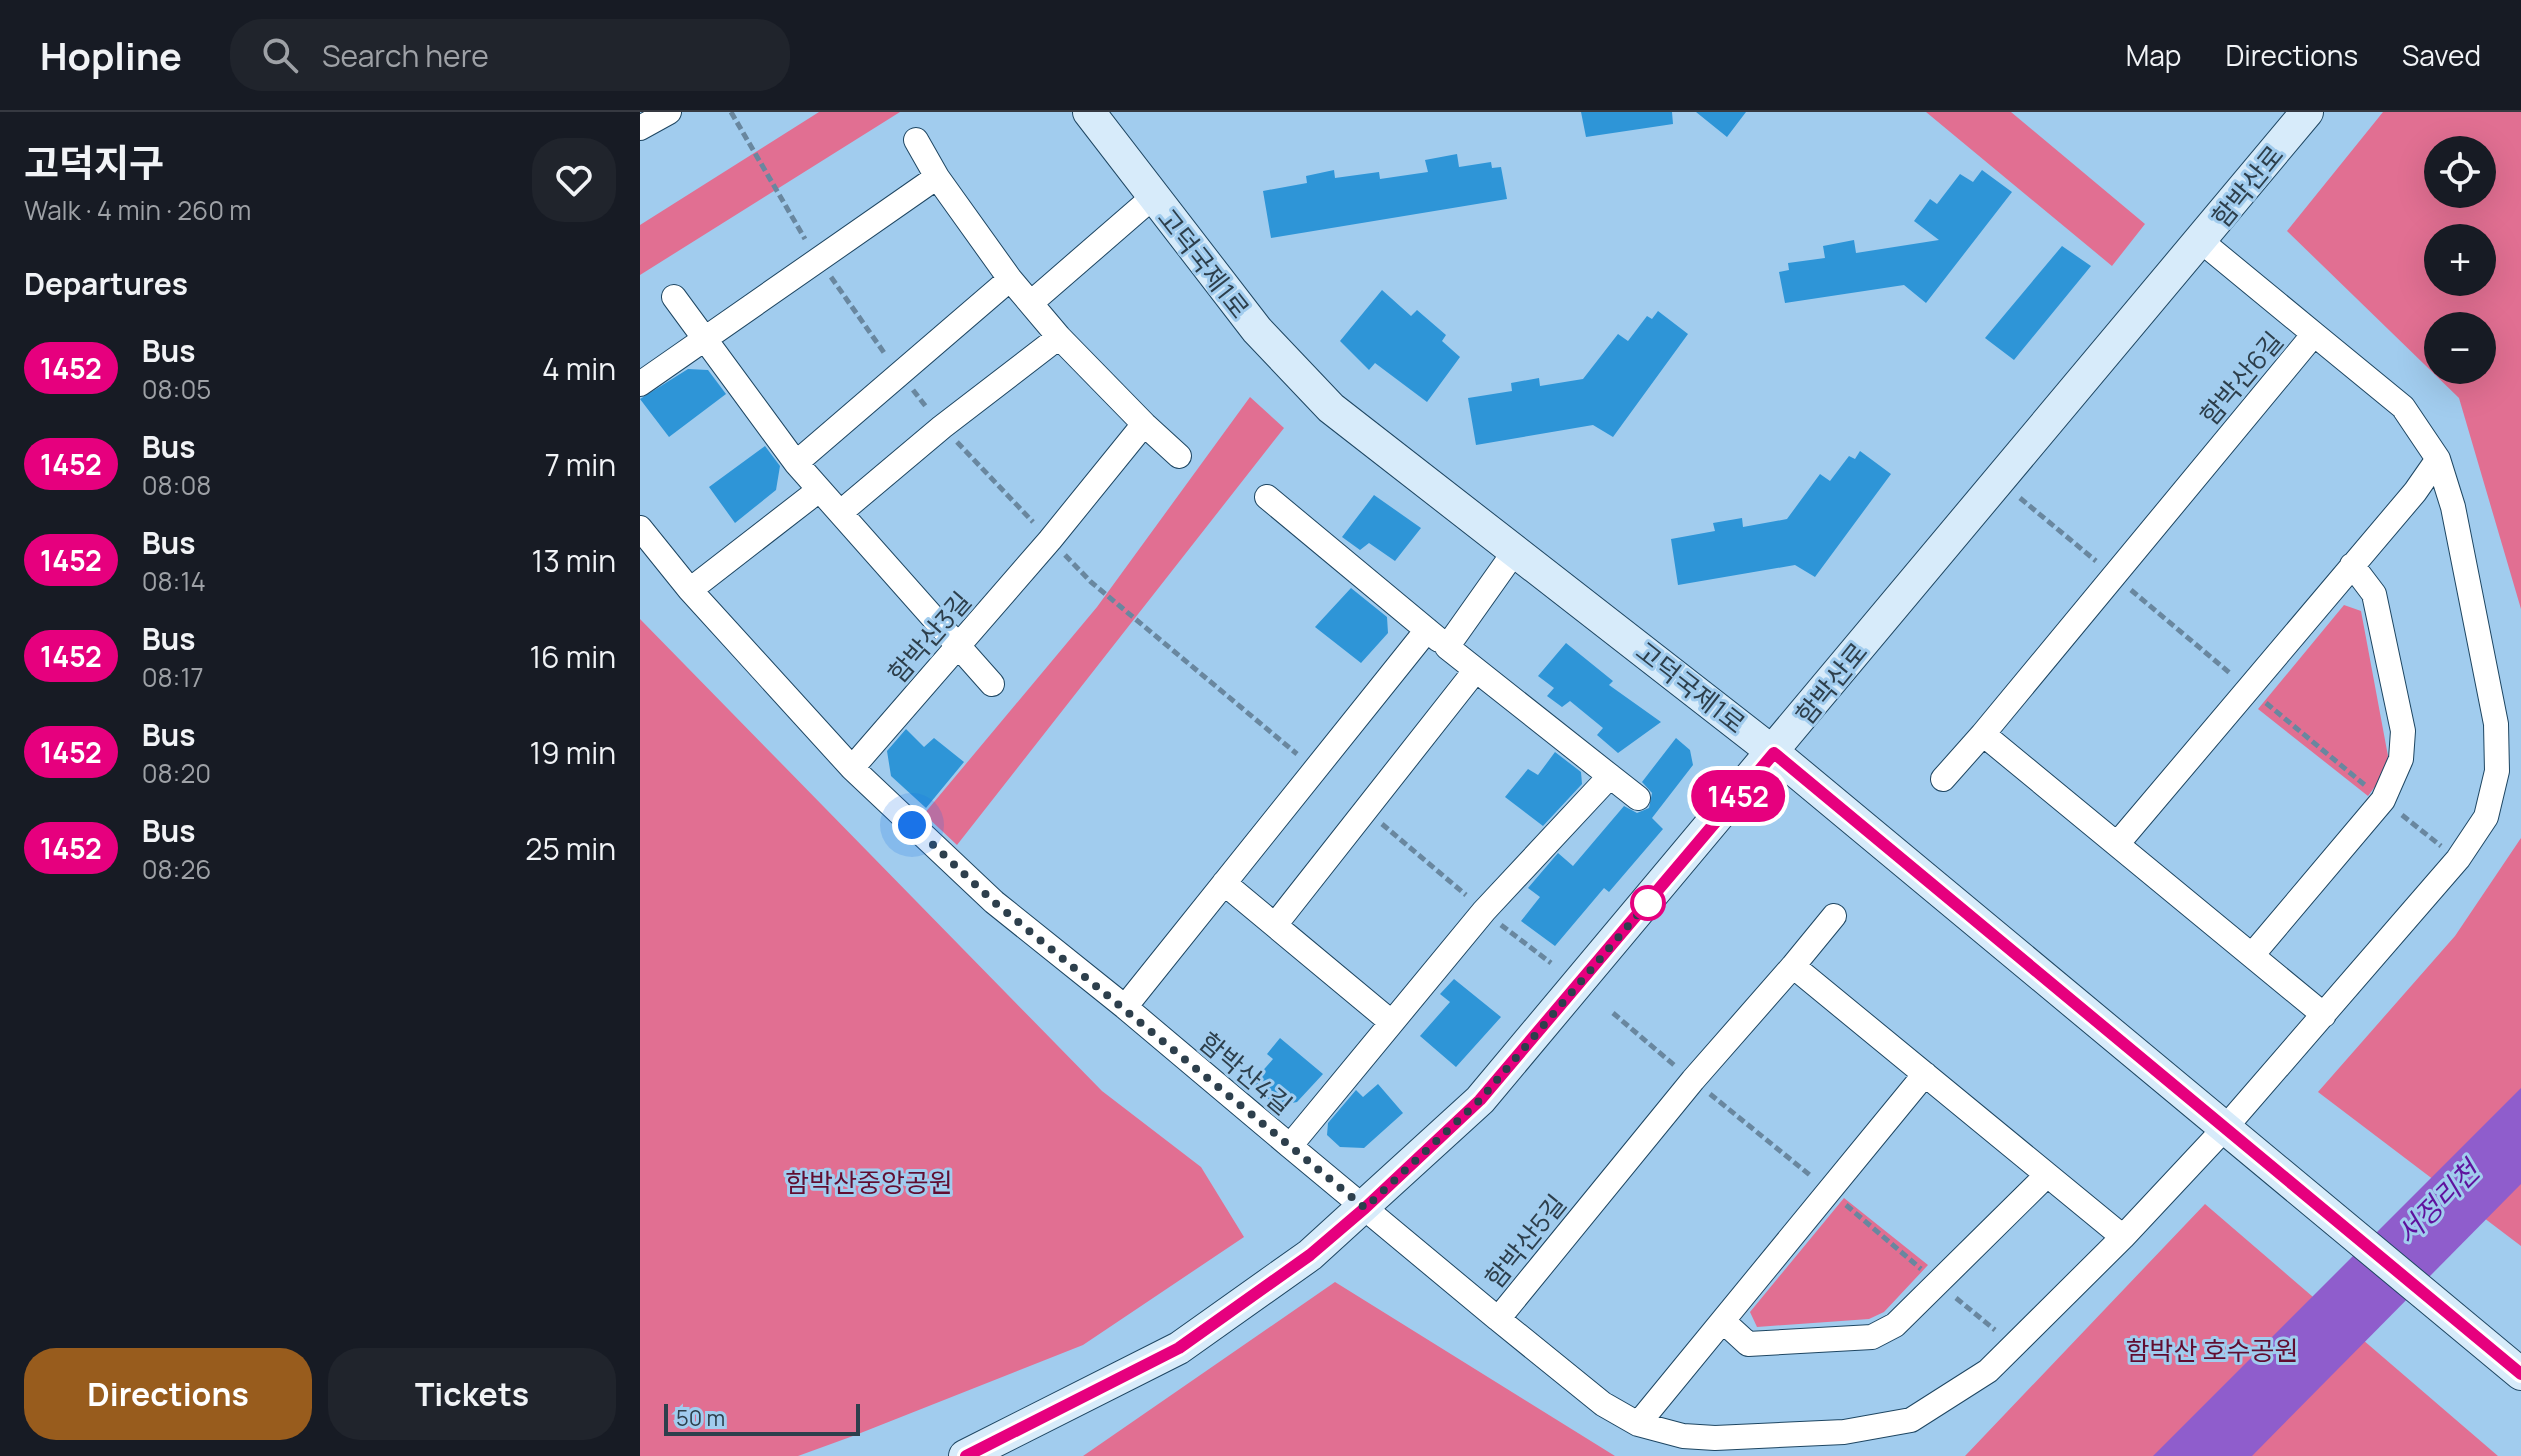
<!DOCTYPE html>
<html lang="en">
<head>
<meta charset="utf-8">
<style>
  :root { --surface:#171b24; --page:#20242c; --text:#f1f3f6; --muted:#9ea1a6; --line:#363941; --accent:#985c1d }
  body { margin:0; font-family:Manrope,"Noto Sans KR",sans-serif; background:var(--page); color:var(--text); height:100vh; display:flex; flex-direction:column; font-size:30px; white-space:nowrap }
  * { box-sizing:border-box; margin:0 }
  p { font-size:26px; color:var(--muted) }
  .icon { flex:none; width:44px; height:44px; fill:none; stroke:currentColor; stroke-width:2; stroke-linecap:round; stroke-linejoin:round }
  .map { position:relative; flex:1; overflow:hidden }
  .side { display:flex; flex-direction:column; background:var(--surface); width:640px }
  .side>* { flex:none }
  .badge { padding:0 16px; border-radius:26px; font-size:28px; line-height:52px }
  .buttons { position:absolute; left:1784px; top:24px; display:grid; gap:16px }
  .buttons a { display:grid; place-items:center; width:72px; height:72px; border-radius:50%; background:var(--surface); box-shadow:0 8px 32px #0002; font-size:40px }
  .scale { position:absolute; left:24px; bottom:20px; width:196px; box-sizing:border-box; padding-left:8px; border:4px solid #2d3f4c; border-top:0; font-size:22px; line-height:28px; white-space:nowrap; color:#2d3f4c; -webkit-text-stroke:6px #a1ccee; paint-order:stroke }
  .you { position:absolute; width:40px; height:40px; margin:-20px; border:6px solid #fff; border-radius:50%; background:#1a73e8; box-shadow:0 0 0 12px #1a73e833 }
  .map>.badge { position:absolute; translate:-50% -50%; box-shadow:0 0 0 4px #fff }
  h2 { padding:0 24px; font-size:30px; line-height:72px }
  .round { display:grid; place-items:center; flex:none; width:84px; height:84px; border-radius:32px; background:var(--page) }
  .headline { display:flex; align-items:center; justify-content:space-between; height:136px; padding:0 24px }
  h1 { font-size:38px; font-weight:700; line-height:60px }
  .cta { display:flex; gap:16px; margin-top:auto; padding:16px 24px }
  .cta a { flex:1; height:92px; border-radius:32px; background:var(--accent); color:#fff; font-size:32px; font-weight:700; line-height:92px; text-align:center }
  .cta a+a { background:var(--page); color:var(--text) }
  ul { padding:0; list-style:none }
  li { display:flex; align-items:center; gap:24px; height:96px; padding:0 24px }
  li div { flex:1 }
  li b { display:block; font-size:30px }
  li em { font-style:normal }
  li .badge { min-width:88px; font-weight:700; text-align:center }
  header { display:flex; align-items:center; gap:48px; box-sizing:border-box; height:112px; padding:0 40px; background:var(--surface); border-bottom:2px solid var(--line) }
  header strong { font-size:38px }
  nav { display:flex; gap:44px; margin-inline-start:auto; font-size:28px }
  .search { width:560px; height:72px; background:var(--page); display:flex; align-items:center; gap:20px; box-sizing:border-box; padding:0 28px; border-radius:32px; color:var(--muted); font-size:30px }
  main { display:flex; flex:1; min-height:0 }
  .map>svg:first-child { display:block }
  .green { fill:#e16f92; fill-rule:evenodd }
  .water { fill:#8f5dcc }
  .building { fill:#2e95d7 }
  .lines { fill:none; stroke-linecap:round; stroke-linejoin:round }
  .street-casing { stroke:#1e4662; stroke-width:26 }
  .secondary-casing { stroke:#1e4662; stroke-width:34 }
  .path { stroke:#69879f; stroke-width:5; stroke-dasharray:8 4; stroke-linecap:butt }
  .street { stroke:#fff; stroke-width:24 }
  .secondary { stroke:#d7ebfa; stroke-width:32 }
  .line-casing { stroke:#fff; stroke-width:18 }
  .line { stroke:#e6007e; stroke-width:12 }
  .walk { stroke:#2d3f4c; stroke-width:8; stroke-dasharray:0 14.4 }
  .stop-dot { fill:#fff; stroke:#e6007e; stroke-width:4 }
  .labels { text-anchor:middle; dominant-baseline:central; stroke-width:6; stroke-linejoin:round; paint-order:stroke }
  .street-label { font-size:26px; fill:#2d3f4c; stroke:#a1ccee }
  .park-label { font-size:26px; fill:#610d30; stroke:#a1ccee }
  .water-label { font-size:28px; font-style:italic; fill:#5f129d; stroke:#a1ccee }
</style>
</head>
<body>
<header>
<strong>Hopline</strong>
<div class="search"><svg class="icon" aria-label="search" viewBox="0 0 24 24"><circle cx="10" cy="10" r="6"/><path d="M15 15l6 6"/></svg>Search here</div>
<nav><a>Map</a><a>Directions</a><a>Saved</a></nav>
</header>
<main>
<section class="side">
<div class="headline"><div><h1>고덕지구</h1><p>Walk · 4 min · 260 m</p></div><a class="round"><svg class="icon" aria-label="heart" viewBox="0 0 24 24"><path d="M12 20l-8-8c-3-5 5-10 8-4 3-6 11-1 8 4z"/></svg></a></div>
<h2>Departures</h2>
<ul>
<li><span class="badge" style="background:#e6007e;color:#fff">1452</span><div><b>Bus</b><p>08:05</p></div><em>4 min</em></li>
<li><span class="badge" style="background:#e6007e;color:#fff">1452</span><div><b>Bus</b><p>08:08</p></div><em>7 min</em></li>
<li><span class="badge" style="background:#e6007e;color:#fff">1452</span><div><b>Bus</b><p>08:14</p></div><em>13 min</em></li>
<li><span class="badge" style="background:#e6007e;color:#fff">1452</span><div><b>Bus</b><p>08:17</p></div><em>16 min</em></li>
<li><span class="badge" style="background:#e6007e;color:#fff">1452</span><div><b>Bus</b><p>08:20</p></div><em>19 min</em></li>
<li><span class="badge" style="background:#e6007e;color:#fff">1452</span><div><b>Bus</b><p>08:26</p></div><em>25 min</em></li>
</ul>
<div class="cta"><a>Directions</a><a>Tickets</a></div>
</section>
<div class="map">
<svg width="1881" height="1344" viewBox="0 0 1881 1344">
  <rect width="100%" height="100%" fill="#a1ccee"/>
  <path class="green" d="M179,0H260L0,163V113Z
    M1286,0H1371L1505,112L1472,154Z
    M1743,0H1881V497L1819,286L1647,119ZM1798,38H1842V82H1798ZM1798,126H1842V170H1798ZM1798,214H1842V258H1798Z
    M610,285L644,316L317,733L284,702L457,495Z
    M1704,493L1721,499L1748,644L1742,665L1728,684L1618,597Z
    M0,507L462,979L561,1055L604,1125L443,1233L213,1324L158,1344H0Z
    M1881,726V1134L1678,980L1815,824Z
    M1204,1086L1288,1153L1244,1200L1229,1207L1117,1215L1110,1200Z
    M1565,1092L1858,1344H1325Z
    M695,1170L975,1344H443Z"/>
  <path class="water" d="M1881,976V1072L1612,1344H1513Z"/>
  <path class="building" d="M941,0H1032L1033,12L946,25Z
    M1056,0H1106L1087,25Z
    M817,42L819,55L851,50L852,56L861,55L867,87L631,126L623,79L667,71L666,64L694,58L695,66L739,60L740,67L788,60L785,48Z
    M1342,58L1372,80L1286,191L1264,173L1145,191L1139,160L1149,158L1148,151L1185,146L1183,134L1214,128L1216,141L1299,128L1274,109L1290,87L1297,92L1320,62L1333,70Z
    M1422,134L1451,154L1374,248L1345,226Z
    M742,178L771,204L777,198L806,223L802,229L820,245L787,290L735,251L729,258L700,229Z
    M1018,199L1048,222L973,325L953,313L836,333L828,286L872,279L871,271L899,266L900,274L943,267L978,222L988,229L1007,204L1012,207Z
    M48,257L68,258L86,282L29,325L0,287Z
    M125,334L140,354L136,378L95,411L69,375Z
    M1220,339L1251,362L1175,465L1155,453L1038,473L1031,427L1075,419L1073,411L1102,406L1103,415L1147,407L1180,362L1190,369L1209,344L1215,347Z
    M734,383L781,416L755,449L729,431L720,438L702,425Z
    M711,476L747,505L748,521L721,551L675,515Z
    M926,531L973,569L969,573L1021,610L978,641L957,623L963,616L930,589L922,595L907,584L914,576L898,564Z
    M266,617L284,635L294,626L324,650L286,696L251,664L247,639Z
    M1036,626L1050,638L1053,653L1012,706L1023,717L969,780L964,776L915,834L881,809L900,785L888,776L918,741L933,754L984,694L997,701L1009,696L1012,681L1002,670Z
    M915,640L941,660L942,672L903,714L865,685L888,657L898,663Z
    M814,867L861,905L816,955L780,924L810,890L800,882Z
    M640,926L683,962L657,990L637,994L610,973L633,947L627,942Z
    M738,972L763,1001L724,1036L700,1035L687,1023L688,1011L716,978L723,985Z"/>
  <g class="lines">
    <g class="street-casing">
      <path id="street" d="M0,16L29,0
        M276,28L297,65
        M1561,129L1674,222
        M34,185L156,351L352,572
        M392,190L513,85
        M0,272L297,65L370,167L419,225L504,312L410,428L212,656L50,478L0,416
        M504,312L539,344
        M156,351L370,167
        M627,385L799,528
        M201,400L302,315L419,225
        M50,478L179,378
        M787,518L485,895L650,1034L844,799L970,664L807,535L875,439
        M212,656L354,790L485,895
        M970,664L998,686
        M1303,667L1343,622
        M1478,731L1775,380L1798,347
        M584,771L751,910
        M635,813L835,559
        M1613,842L1743,688L1761,647L1763,619L1734,482L1712,453
        M1153,854L1194,804
        M650,1034L858,1207
        M1483,1125L1153,854L1053,968L858,1207L963,1292L998,1312L1043,1324L1075,1326L1204,1320L1271,1308L1348,1259L1483,1125L1585,1016L1818,747L1846,705L1857,659L1856,612L1813,395L1798,347L1763,295L1674,222L1343,622L1684,903
        M1084,1210L1108,1232L1232,1225L1255,1213L1407,1063
        M998,1312L1285,962"/>
    </g>
    <g class="secondary-casing">
      <path id="secondary" d="M449,0L617,218L691,296L1134,641L1881,1262
        M325,1344L539,1236L670,1143L840,988L1667,0"/>
    </g>
    <path class="path" d="M91,0L165,127
      M191,165L245,242
      M273,278L287,296
      M317,330L393,410
      M1380,386L1456,449
      M425,443L451,470L657,642
      M1491,478L1591,562
      M1626,591L1726,674
      M1762,703L1801,734
      M742,712L826,783
      M861,813L911,851
      M973,901L1034,953
      M1070,982L1171,1064
      M1206,1093L1281,1157
      M1316,1186L1355,1218"/>
    <use href="#street" class="street"/>
    <use href="#secondary" class="secondary"/>
  </g>
  <g class="lines">
    <g class="line-casing">
      <path id="line" d="M326,1344L539,1236L670,1143L725,1096L840,988L1134,641L1881,1262"/>
    </g>
    <use href="#line" class="line"/>
    <path class="walk" d="M272,713L354,790L725,1096L840,988L1017,780L1008,791"/>
  </g>
  <circle class="stop-dot" cx="1008" cy="791" r="16"/>
  <g class="labels">
    <g class="street-label">
      <text transform="translate(1607 74) rotate(-51)">함박산로</text>
      <text transform="translate(564 151) rotate(52)">고덕국제1로</text>
      <text transform="translate(1601 266) rotate(-50)">함박산6길</text>
      <text transform="translate(289 525) rotate(-49)">함박산3길</text>
      <text transform="translate(1191 571) rotate(-51)">함박산로</text>
      <text transform="translate(1051 575) rotate(38)">고덕국제1로</text>
      <text transform="translate(606 961) rotate(40)">함박산4길</text>
      <text transform="translate(885 1129) rotate(-51)">함박산5길</text>
    </g>
    <g class="park-label">
      <text x="229" y="1070">함박산중앙공원</text>
      <text x="1572" y="1238">함박산 호수공원</text>
    </g>
    <g class="water-label">
      <text transform="translate(1797 1090) rotate(-45)">서정리천</text>
    </g>
  </g>
</svg>
<div class="buttons">
<a><svg class="icon" aria-label="locate" viewBox="0 0 24 24"><circle cx="12" cy="12" r="6"/><path d="M12 2v4M12 18v4M2 12h4M18 12h4"/></svg></a>
<a>+</a>
<a>−</a>
</div>
<div class="scale">50 m</div>
<div class="you" style="left:272px;top:713px"></div>
<b class="badge" style="left:1098px;top:684px;background:#e6007e;color:#fff">1452</b>
</div>
</main>
</body>
</html>
